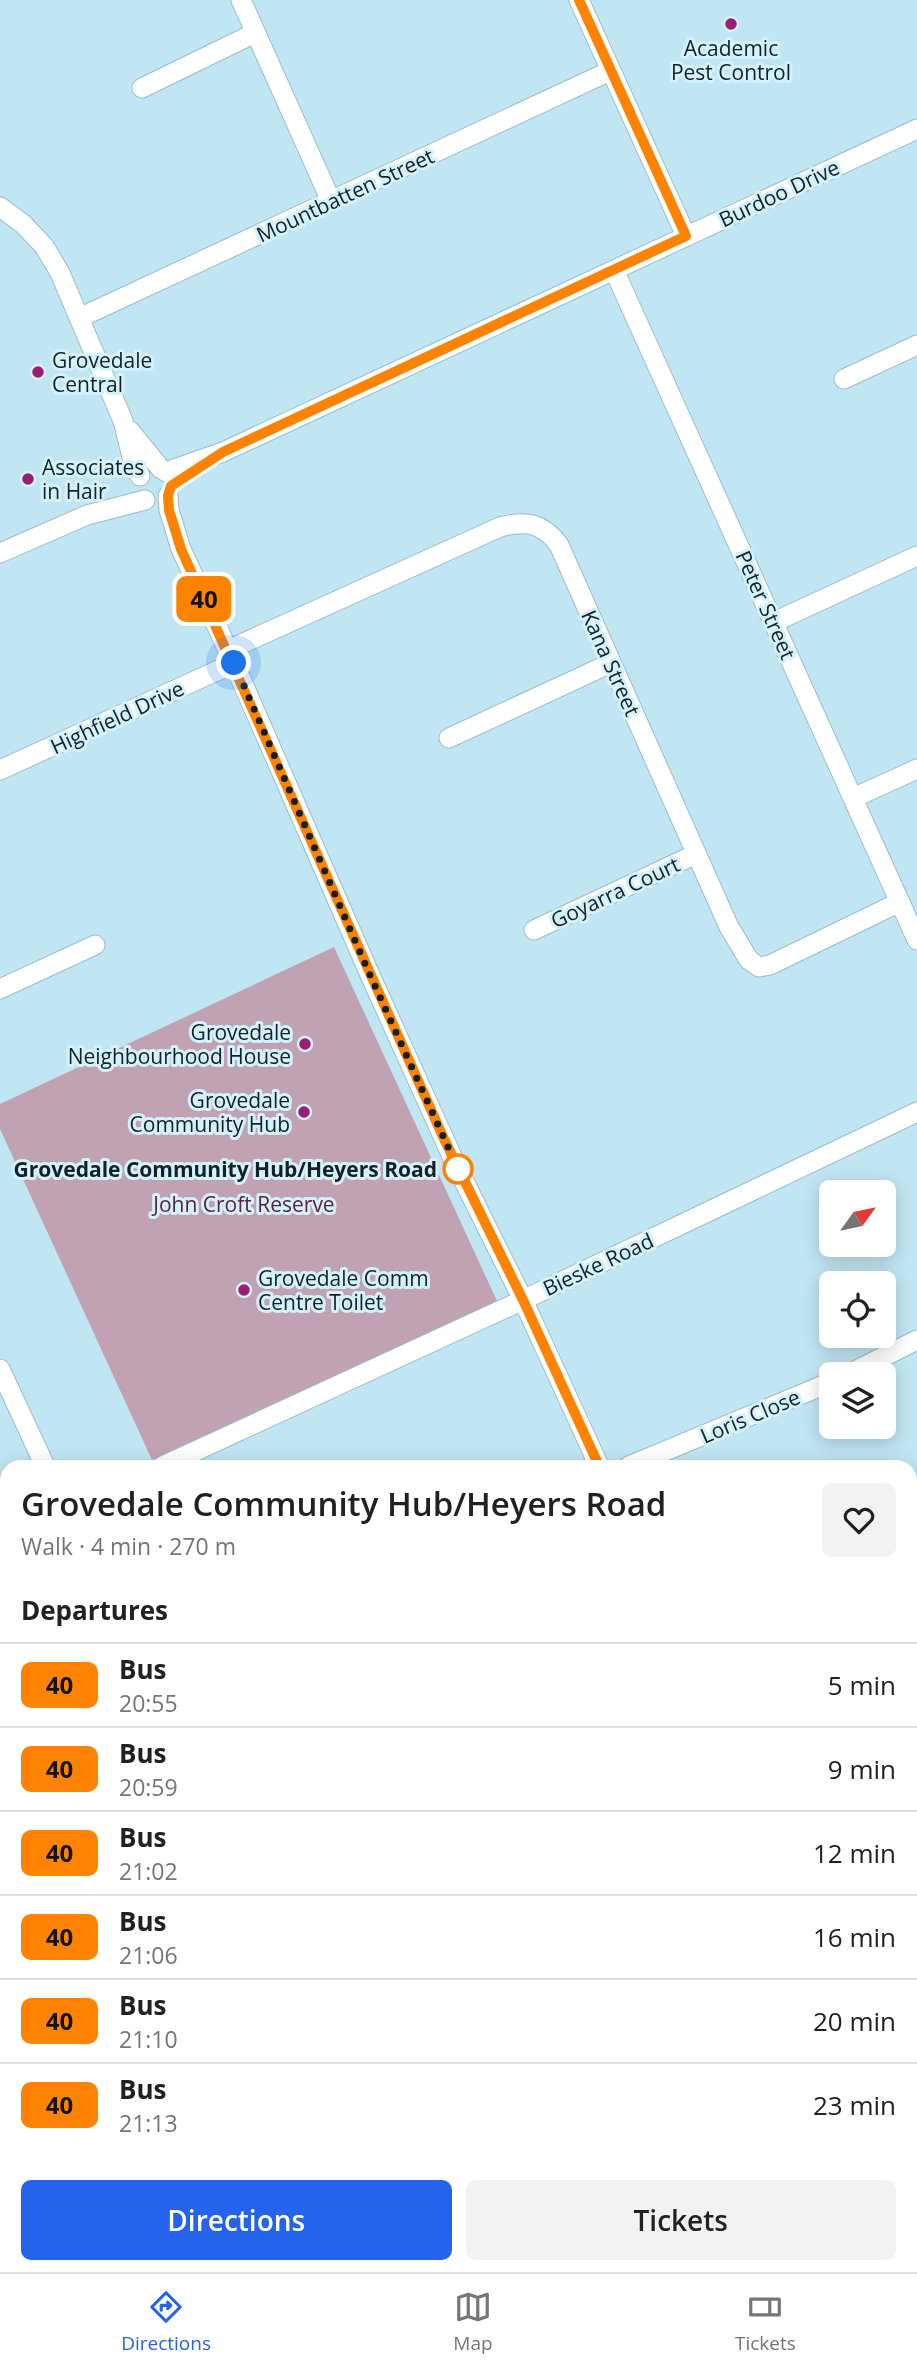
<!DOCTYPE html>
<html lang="en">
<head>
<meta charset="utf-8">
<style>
  :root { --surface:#fff; --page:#f2f2f2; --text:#202124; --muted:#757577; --line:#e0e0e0; --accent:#2563eb }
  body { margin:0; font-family:"Open Sans",sans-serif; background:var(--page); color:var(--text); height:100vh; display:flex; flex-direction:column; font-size:26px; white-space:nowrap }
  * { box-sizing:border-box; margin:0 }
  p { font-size:23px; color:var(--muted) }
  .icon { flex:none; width:38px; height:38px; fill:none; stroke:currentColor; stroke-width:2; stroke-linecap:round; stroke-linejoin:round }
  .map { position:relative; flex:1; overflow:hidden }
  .side { position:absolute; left:0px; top:1460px; width:917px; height:814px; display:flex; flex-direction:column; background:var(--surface); border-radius:21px 21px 0 0; box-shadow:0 4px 18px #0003 }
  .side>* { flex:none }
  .badge { padding:0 14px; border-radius:10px; font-size:24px; line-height:46px }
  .needle { width:46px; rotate:57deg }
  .controls { position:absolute; left:819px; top:1180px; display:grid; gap:14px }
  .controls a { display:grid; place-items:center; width:77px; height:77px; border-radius:10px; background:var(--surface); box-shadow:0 4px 18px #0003; font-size:35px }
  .you { position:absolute; width:35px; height:35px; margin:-18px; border:5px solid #fff; border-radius:50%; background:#1a73e8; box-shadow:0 0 0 10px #1a73e833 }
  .map>.badge { position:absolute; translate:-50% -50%; box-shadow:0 0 0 4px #fff }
  h2 { padding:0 21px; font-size:26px; line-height:63px }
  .round { display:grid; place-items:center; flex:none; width:74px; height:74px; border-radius:10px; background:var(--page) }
  .headline { display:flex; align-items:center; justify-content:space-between; height:119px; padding:0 21px }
  h1 { font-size:33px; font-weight:600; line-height:52px }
  .primary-button { display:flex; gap:14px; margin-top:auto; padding:14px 21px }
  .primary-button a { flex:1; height:80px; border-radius:10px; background:var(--accent); color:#fff; font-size:28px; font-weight:600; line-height:80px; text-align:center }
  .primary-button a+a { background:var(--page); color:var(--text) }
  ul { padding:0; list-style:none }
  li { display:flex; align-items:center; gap:21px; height:84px; padding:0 21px; border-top:2px solid var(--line) }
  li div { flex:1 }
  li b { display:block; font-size:26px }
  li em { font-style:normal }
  li .badge { min-width:77px; font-weight:700; text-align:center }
  .menu { display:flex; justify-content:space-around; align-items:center; height:98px; border-top:2px solid var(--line); background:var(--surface); font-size:19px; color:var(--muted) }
  .menu a { display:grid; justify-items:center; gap:4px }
  .menu .active { color:var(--accent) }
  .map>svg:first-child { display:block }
  .green { fill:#c1a2b2 }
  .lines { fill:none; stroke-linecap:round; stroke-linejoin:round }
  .minor-casing { stroke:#9abdca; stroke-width:21 }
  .major-casing { stroke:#9abdca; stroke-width:24 }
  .minor { stroke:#fff; stroke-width:19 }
  .major { stroke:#fff; stroke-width:23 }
  .rail-casing { stroke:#304248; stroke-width:7 }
  .rail { stroke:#d4f2fc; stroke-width:4.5; stroke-dasharray:13; stroke-linecap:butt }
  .line-casing { stroke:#fff; stroke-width:16 }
  .line { stroke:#ff8200; stroke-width:10 }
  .walk { stroke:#132126; stroke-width:7; stroke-dasharray:0 12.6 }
  .poi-dot { fill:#9b1e74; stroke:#d4f2fc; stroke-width:2.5 }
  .stop-dot { fill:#fff; stroke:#ff8200; stroke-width:3.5 }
  .labels { text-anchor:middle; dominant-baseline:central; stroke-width:6; stroke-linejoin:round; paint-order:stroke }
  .poi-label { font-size:21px; fill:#132126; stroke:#d4f2fc; text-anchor:start }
  .street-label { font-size:21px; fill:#132126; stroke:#d4f2fc }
  .stop-label { font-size:21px; font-weight:bold; fill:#132126; stroke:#d4f2fc; text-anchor:end }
  .park-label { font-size:21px; fill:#5c2046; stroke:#d4f2fc }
</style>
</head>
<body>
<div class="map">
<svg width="917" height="2272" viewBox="0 0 917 2272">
  <rect width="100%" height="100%" fill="#c1e6f3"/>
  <path class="green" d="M334,947L497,1301L152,1460L0,1129V1104Z"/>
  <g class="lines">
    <g class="minor-casing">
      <path id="minor" d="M241,0L331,201
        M579,0L686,236
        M142,88L255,33
        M0,207L23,224L44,246L60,273L123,421L132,457L140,476
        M614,270L917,940
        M79,318L610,71
        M844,379L917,345
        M130,431L161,469
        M166,472L223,452L917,129
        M168,496L169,510L181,549L234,663L370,975L455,1163L523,1300L599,1466
        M0,553L87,515L145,500
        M774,622L917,556
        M228,650L500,527C526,520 543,523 559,545L729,927L749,960L759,967L770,965L900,902
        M449,738L611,663
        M0,770L234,663
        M853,798L917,769
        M534,930L696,854
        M0,989L95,945
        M0,1369L45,1466
        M849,1374L917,1340
        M163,1466L523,1300L917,1112
        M629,1466L831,1382
        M910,1536L917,1533
        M0,1542L7,1539
        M0,1731L7,1738
        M910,1760L917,1756
        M668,2266L671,2272"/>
    </g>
    <g class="major-casing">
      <path id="major" d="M910,2057L917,2053
        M910,2084L917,2081
        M448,2272L461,2266
        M508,2272L521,2266"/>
    </g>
    <use href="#minor" class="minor"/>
    <use href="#major" class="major"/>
    <g class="rail-casing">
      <path id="rail" d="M0,2197L7,2204
        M0,2216L7,2223
        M54,2266L61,2272
        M76,2266L83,2272"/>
    </g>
    <use href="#rail" class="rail"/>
  </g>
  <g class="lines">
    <g class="line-casing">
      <path id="line" d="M579,0L686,236L223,452L171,486L168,496L169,510L181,549L444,1139L523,1300L599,1466"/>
    </g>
    <use href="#line" class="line"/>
    <path class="walk" d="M234,663L370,975L458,1169"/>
  </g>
  <g class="poi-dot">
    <circle cx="731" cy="24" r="7"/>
    <circle cx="38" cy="372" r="7"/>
    <circle cx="28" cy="479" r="7"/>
    <circle cx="305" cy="1044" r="7"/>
    <circle cx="304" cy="1112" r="7"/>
    <circle cx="244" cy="1290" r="7"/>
  </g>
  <circle class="stop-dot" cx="458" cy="1169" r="14"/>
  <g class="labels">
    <g class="poi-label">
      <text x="731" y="48" text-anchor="middle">Academic<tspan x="731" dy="24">Pest Control</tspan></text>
      <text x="52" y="360">Grovedale<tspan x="52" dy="24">Central</tspan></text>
      <text x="42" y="467">Associates<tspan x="42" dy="24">in Hair</tspan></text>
      <text x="291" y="1032" text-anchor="end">Grovedale<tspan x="291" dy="24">Neighbourhood House</tspan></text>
      <text x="290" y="1100" text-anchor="end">Grovedale<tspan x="290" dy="24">Community Hub</tspan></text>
      <text x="258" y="1278">Grovedale Comm<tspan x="258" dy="24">Centre Toilet</tspan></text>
    </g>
    <g class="street-label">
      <text transform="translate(779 193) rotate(-25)">Burdoo Drive</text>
      <text transform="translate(345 195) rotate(-25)">Mountbatten Street</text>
      <text transform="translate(766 605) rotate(66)">Peter Street</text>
      <text transform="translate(611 663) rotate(66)">Kana Street</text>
      <text transform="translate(117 717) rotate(-25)">Highfield Drive</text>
      <text transform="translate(615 892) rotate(-25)">Goyarra Court</text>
      <text transform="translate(598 1264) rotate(-25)">Bieske Road</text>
      <text transform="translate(750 1416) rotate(-23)">Loris Close</text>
    </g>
    <g class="stop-label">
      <text x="437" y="1169">Grovedale Community Hub/Heyers Road</text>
    </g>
    <g class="park-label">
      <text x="244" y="1204">John Croft Reserve</text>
    </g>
  </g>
</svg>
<div class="controls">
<a><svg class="needle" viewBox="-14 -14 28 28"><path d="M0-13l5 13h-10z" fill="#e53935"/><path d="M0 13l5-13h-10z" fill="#757577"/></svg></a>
<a><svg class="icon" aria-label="locate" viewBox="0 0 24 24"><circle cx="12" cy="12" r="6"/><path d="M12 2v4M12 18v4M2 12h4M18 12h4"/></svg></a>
<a><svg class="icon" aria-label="layers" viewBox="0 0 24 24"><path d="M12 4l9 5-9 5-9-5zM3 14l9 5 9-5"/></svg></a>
</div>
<div class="you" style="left:234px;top:663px"></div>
<b class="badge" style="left:204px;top:599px;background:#ff8200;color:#111">40</b>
<section class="side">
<div class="headline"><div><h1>Grovedale Community Hub/Heyers Road</h1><p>Walk · 4 min · 270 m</p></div><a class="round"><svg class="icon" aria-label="heart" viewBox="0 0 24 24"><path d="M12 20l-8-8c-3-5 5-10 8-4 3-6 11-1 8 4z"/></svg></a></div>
<h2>Departures</h2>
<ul>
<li><span class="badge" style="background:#ff8200;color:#111">40</span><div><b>Bus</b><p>20:55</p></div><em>5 min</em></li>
<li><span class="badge" style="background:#ff8200;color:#111">40</span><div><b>Bus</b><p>20:59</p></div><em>9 min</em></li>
<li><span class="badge" style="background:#ff8200;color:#111">40</span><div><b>Bus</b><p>21:02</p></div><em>12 min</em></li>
<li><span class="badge" style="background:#ff8200;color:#111">40</span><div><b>Bus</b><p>21:06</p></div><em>16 min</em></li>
<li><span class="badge" style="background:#ff8200;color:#111">40</span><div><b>Bus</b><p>21:10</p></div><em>20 min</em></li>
<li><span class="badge" style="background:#ff8200;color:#111">40</span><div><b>Bus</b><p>21:13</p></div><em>23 min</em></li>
</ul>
<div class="primary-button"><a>Directions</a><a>Tickets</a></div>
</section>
</div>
<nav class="menu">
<a class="active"><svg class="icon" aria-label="directions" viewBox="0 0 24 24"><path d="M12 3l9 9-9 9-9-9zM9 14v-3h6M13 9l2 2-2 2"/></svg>Directions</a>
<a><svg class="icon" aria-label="map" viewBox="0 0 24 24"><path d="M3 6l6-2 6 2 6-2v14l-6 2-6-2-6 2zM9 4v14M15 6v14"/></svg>Map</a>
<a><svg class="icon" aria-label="tickets" viewBox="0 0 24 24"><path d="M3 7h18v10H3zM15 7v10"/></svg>Tickets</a>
</nav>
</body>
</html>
